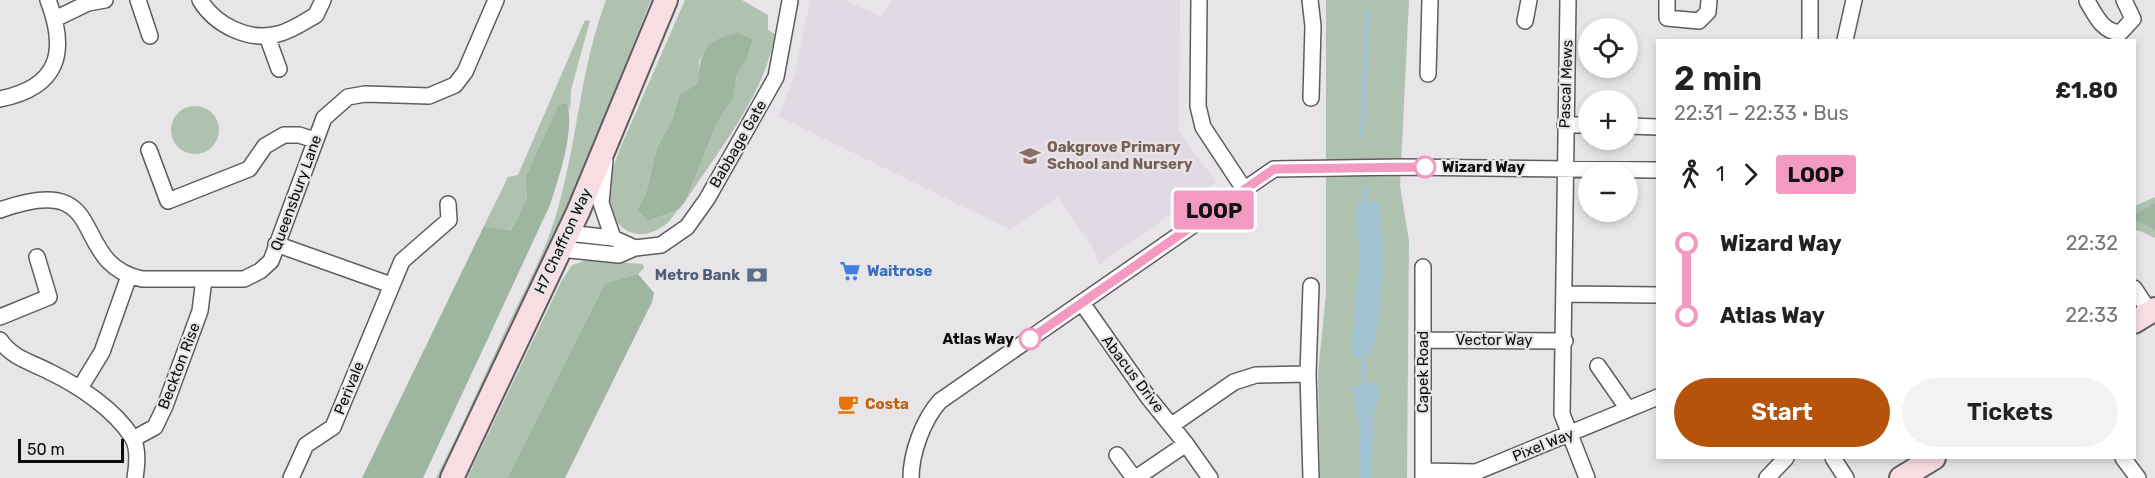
<!DOCTYPE html>
<html lang="en">
<head>
<meta charset="utf-8">
<style>
  :root { --surface:#fff; --page:#f2f2f2; --text:#222; --muted:#767676; --accent:#b45309 }
  body { margin:0; font-family:Rubik,sans-serif; background:var(--page); color:var(--text); height:100vh; display:flex; flex-direction:column; font-size:22px; white-space:nowrap }
  * { box-sizing:border-box; margin:0 }
  p { font-size:20px; color:var(--muted) }
  .icon { flex:none; width:33px; height:33px; fill:none; stroke:currentColor; stroke-width:2; stroke-linecap:round; stroke-linejoin:round }
  .map { position:relative; flex:1; overflow:hidden }
  .sheet { position:absolute; left:1656px; top:39px; width:480px; height:420px; display:flex; flex-direction:column; background:var(--surface); border-radius:0px; box-shadow:0 3px 9px #0003 }
  .sheet>* { flex:none }
  .badge { padding:0 12px; border-radius:4px; font-size:21px; line-height:39px }
  .tools { position:absolute; left:1578px; top:18px; display:grid; gap:12px }
  .tools a { display:grid; place-items:center; width:60px; height:60px; border-radius:50%; background:var(--surface); box-shadow:0 3px 9px #0003; font-size:30px }
  .scale { position:absolute; left:18px; bottom:15px; width:106px; box-sizing:border-box; padding-left:6px; border:3px solid #0d0d0e; border-top:0; font-size:16px; line-height:21px; white-space:nowrap; color:#0d0d0e; -webkit-text-stroke:4px #e7e5e8; paint-order:stroke }
  .map>.badge { position:absolute; translate:-50% -50%; box-shadow:0 0 0 3px #fff }
  .legs { display:flex; align-items:center; gap:9px; height:66px; padding:0 18px; font-size:20px }
  .legs p { margin-inline-start:auto }
  .summary { display:flex; align-items:center; justify-content:space-between; height:102px; padding:0 18px }
  h1 { font-size:33px; font-weight:600; line-height:45px }
  .cta { display:flex; gap:12px; margin-top:auto; padding:12px 18px }
  .cta a { flex:1; height:69px; border-radius:36px; background:var(--accent); color:#fff; font-size:24px; font-weight:600; line-height:69px; text-align:center }
  .cta a+a { background:var(--page); color:var(--text) }
  ul { padding:0 18px; list-style:none }
  li { display:flex; align-items:center; gap:21px; height:72px; font-size:22px }
  li i { display:grid; place-items:center; width:9px; height:100%; margin:0 8px; background:currentColor }
  li i::after { content:''; width:15px; height:15px; margin:-8px; border:4px solid; border-radius:50%; background:var(--surface) }
  li p { margin-inline-start:auto }
  li:first-child i { background:linear-gradient(#0000 50%,currentColor 0) }
  li:last-child i { background:linear-gradient(currentColor 50%,#0000 0) }
  .map>svg:first-child { display:block }
  .built { fill:#e1dae4 }
  .green { fill:#aec2af }
  .forest { fill:#9eb69f }
  .water { fill:#a0c2d0 }
  .lines { fill:none; stroke-linecap:round; stroke-linejoin:round }
  .stream { stroke:#a0c2d0; stroke-width:4.5 }
  .street-casing { stroke:#5e5c5f; stroke-width:18 }
  .secondary-casing { stroke:#5e5c5f; stroke-width:26 }
  .street { stroke:#fff; stroke-width:15 }
  .secondary { stroke:#f8dee2; stroke-width:22 }
  .line-1-casing { stroke:#fff; stroke-width:14 }
  .line-1 { stroke:#f29ac2; stroke-width:9 }
  .stop-1-dot { fill:#fff; stroke:#f29ac2; stroke-width:3 }
  .labels { text-anchor:middle; dominant-baseline:central; stroke-width:4.5; stroke-linejoin:round; paint-order:stroke }
  .street-label { font-size:15px; fill:#0d0d0e; stroke:#e7e5e8 }
  .education-label { font-size:15px; font-weight:bold; fill:#785e54; stroke:#e7e5e8; text-anchor:start }
  .stop-label { font-size:15px; font-weight:bold; fill:#0d0d0e; stroke:#e7e5e8; text-anchor:start }
  .shop-label { font-size:15px; font-weight:bold; fill:#366cbe; stroke:#e7e5e8; text-anchor:start }
  .service-label { font-size:15px; font-weight:bold; fill:#4e5e75; stroke:#e7e5e8; text-anchor:end }
  .food-label { font-size:15px; font-weight:bold; fill:#c56008; stroke:#e7e5e8; text-anchor:start }
</style>
</head>
<body>
<div class="map">
<svg width="2155" height="478" viewBox="0 0 2155 478">
  <rect width="100%" height="100%" fill="#e7e5e8"/>
  <path class="built" d="M810,0H844L882,17L891,0H1180L1179,131L1216,182L1099,265L1092,246L1058,197L1011,230L778,116L795,74Z"/>
  <path class="green" d="M606,0H651L548,257L444,478H436C462,427 485,374 510,321C527,285 548,247 558,208C578,138 580,69 606,0Z
    M685,0H742L768,15V30L775,34C764,97 719,149 685,202L718,121L733,99L737,74L747,59L753,41L705,51L699,61L698,83L679,95L672,121L657,147L646,193L637,210L648,221L678,210C673,216 668,224 662,227C633,246 607,224 609,192C611,163 626,136 637,110C653,73 669,37 685,0Z
    M1326,0H1409L1400,186L1409,241L1407,478H1320L1318,374L1326,293Z
    M585,20L590,21L571,90L570,111L567,102L558,105L525,178L527,198L509,232L484,226L508,177L518,175Z
    M171 130a24 24 0 1 1 48 0a24 24 0 1 1-48 0Z
    M2155,197V238L2138,230L2135,231V206Z
    M587,260L643,264L644,268L638,274L605,283L507,478H467L562,280L572,265Z"/>
  <path class="forest" d="M739,33L753,40L747,59L737,74L733,99L718,121L685,202L678,210L648,221L637,210L646,193L657,147L672,121L679,95L698,83C699,51 707,39 739,33Z
    M567,102C575,131 559,177 550,205L423,478H362L484,226L510,231L527,198L525,178L558,105Z
    M2155,203V230L2134,219L2135,215Z
    M638,274L654,293L652,302L565,478H507L605,283Z"/>
  <path class="water" d="M1359,201L1378,202C1387,245 1383,311 1372,353L1355,359L1351,349L1360,256L1355,212Z
    M1376,382L1380,395L1373,416L1372,478H1360L1359,425L1352,387Z"/>
  <g class="lines">
    <path class="stream" d="M1362,136L1367,13
      M1365,205V190
      M1364,388V352"/>
    <g class="street-casing">
      <path id="street" d="M138,0L150,36
        M200,0C215,25 249,42 278,34C291,31 304,22 316,15L323,0
        M1199,0L1198,106L1203,127L1244,189
        M1310,0L1313,26L1311,98
        M1568,0L1562,414L1587,478
        M1667,0V18L1699,21L1708,12L1709,0
        M1810,0V40
        M2087,1C2096,16 2102,31 2120,33L2133,19L2124,0
        M55,19L88,3L105,0
        M1525,21L1529,0
        M267,36L279,69
        M1845,40L1854,0
        M1428,74L1430,0
        M0,99C59,87 68,52 48,0
        M1565,125H1588
        M1628,126L1658,127
        M149,150L168,201L249,169L265,146L284,135H299L315,140
        M605,160L601,203L613,238
        M448,204L449,220
        M0,210C114,169 66,263 142,279H244L260,271L271,261L324,118L348,97L365,94L429,96L455,85L465,72L496,0
        M276,244L391,285
        M635,248L661,245L687,227L707,199L776,77L790,1
        M560,249L619,255L635,248L613,238L567,233
        M1423,267V478
        M2134,288L2150,312L2144,319
        M1565,294L1658,295
        M1082,303L1148,397L1186,444
        M0,317L49,297L37,257
        M0,340C12,358 31,362 50,372C79,386 114,409 132,437C139,448 137,466 135,478
        M1423,340L1565,341
        M1598,366L1628,409
        M80,388L102,352L129,276
        M1172,425L1234,382L1256,375L1308,374
        M133,439L155,427L165,406L200,311L204,279
        M1117,455L1134,478
        M1833,458L1846,478
        M2123,458L2138,478
        M1423,471L1476,472L1658,397
        M291,478L306,445L333,427L402,261L449,220
        M911,478C911,453 923,420 940,401L1274,169L1402,167L1658,170
        M1136,478L1186,444L1210,478
        M1311,478L1308,374L1311,286
        M1767,478L1786,458"/>
    </g>
    <g class="secondary-casing">
      <path id="secondary" d="M2134,322L2155,309
        M452,478L578,212L666,0
        M1901,478L1934,458"/>
    </g>
    <use href="#street" class="street"/>
    <use href="#secondary" class="secondary"/>
  </g>
  <g class="lines">
    <g class="line-1-casing">
      <path id="line-1" d="M1030,339L1274,169L1425,167"/>
    </g>
    <use href="#line-1" class="line-1"/>
  </g>
  <defs>
    <g id="school-bare" transform="scale(1.62)"><path d="M0-5L7-2L0 1L-7-2ZM-4 1L0 2.5L4 1V4Q0 6-4 4Z" fill="#8d6e63" stroke="#e7e5e8" stroke-width="2.5" paint-order="stroke"/></g>
    <g id="supermarket-bare" transform="scale(1.62)"><path d="M-6-5.5h2.5l.6 2H6L4.5 2H-2.5L-4.4-4H-6ZM-1.5 3.2a1.3 1.3 0 1 0 .1 0ZM3 3.2a1.3 1.3 0 1 0 .1 0Z" fill="#3f7fe0" stroke="#e7e5e8" stroke-width="2.5" paint-order="stroke"/></g>
    <g id="bank-bare" transform="scale(1.62)"><path d="M-6-4H6V4H-6ZM0-2.3a2.3 2.3 0 1 0 0 4.6a2.3 2.3 0 1 0 0-4.6Z" fill="#5c6f8a" stroke="#e7e5e8" stroke-width="2.5" paint-order="stroke"/></g>
    <g id="cafe-bare" transform="scale(1.62)"><path d="M-5.5-4.5H6V0H3Q3 3.5 0 3.5H-2.5Q-5.5 3.5-5.5 0ZM3-3.2v2h1.7v-2ZM-6 4.5H4V6H-6Z" fill="#e8710a" stroke="#e7e5e8" stroke-width="2.5" paint-order="stroke"/></g>
  </defs>
  <g fill-rule="evenodd">
    <use href="#school-bare" x="1030" y="156"/>
    <use href="#supermarket-bare" x="850" y="271"/>
    <use href="#bank-bare" x="757" y="275"/>
    <use href="#cafe-bare" x="848" y="404"/>
  </g>
  <g class="stop-1-dot">
    <circle cx="1425" cy="167" r="10"/>
    <circle cx="1030" cy="339" r="10"/>
  </g>
  <g class="labels">
    <g class="street-label">
      <text transform="translate(1566 84) rotate(-88)">Pascal Mews</text>
      <text transform="translate(738 144) rotate(-60)">Babbage Gate</text>
      <text transform="translate(296 193) rotate(-70)">Queensbury Lane</text>
      <text transform="translate(563 241) rotate(-65)">H7 Chaffron Way</text>
      <text x="1494" y="340">Vector Way</text>
      <text transform="translate(179 366) rotate(-69)">Beckton Rise</text>
      <text transform="translate(1423 372) rotate(-90)">Capek Road</text>
      <text transform="translate(1133 374) rotate(53)">Abacus Drive</text>
      <text transform="translate(349 388) rotate(-68)">Perivale</text>
      <text transform="translate(1543 445) rotate(-22)">Pixel Way</text>
    </g>
    <g class="education-label">
      <text x="1047" y="147">Oakgrove Primary<tspan x="1047" dy="17">School and Nursery</tspan></text>
    </g>
    <g class="stop-label">
      <text x="1442" y="167">Wizard Way</text>
      <text x="1014" y="339" text-anchor="end">Atlas Way</text>
    </g>
    <g class="shop-label">
      <text x="867" y="271">Waitrose</text>
    </g>
    <g class="service-label">
      <text x="740" y="275">Metro Bank</text>
    </g>
    <g class="food-label">
      <text x="865" y="404">Costa</text>
    </g>
  </g>
</svg>
<div class="tools">
<a><svg class="icon" aria-label="locate" viewBox="0 0 24 24"><circle cx="12" cy="12" r="6"/><path d="M12 2v4M12 18v4M2 12h4M18 12h4"/></svg></a>
<a>+</a>
<a>−</a>
</div>
<div class="scale">50 m</div>
<b class="badge" style="left:1214px;top:210px;background:#f29ac2;color:#111">LOOP</b>
<section class="sheet">
<div class="summary"><div><h1>2 min</h1><p>22:31 – 22:33 · Bus</p></div><b>£1.80</b></div>
<div class="legs"><svg class="icon" aria-label="walk" viewBox="0 0 24 24"><circle cx="13" cy="4" r="2"/><path d="M13 8l-2 6 4 7M11 14l-3 7M7 12l3-4h3l4 4"/></svg>1<svg class="icon" aria-label="forward" viewBox="0 0 24 24"><path d="M9 5l7 7-7 7"/></svg><b class="badge" style="background:#f29ac2;color:#111">LOOP</b></div>
<ul>
<li><i style="color:#f29ac2"></i><b>Wizard Way</b><p>22:32</p></li>
<li><i style="color:#f29ac2"></i><b>Atlas Way</b><p>22:33</p></li>
</ul>
<div class="cta"><a>Start</a><a>Tickets</a></div>
</section>
</div>
</body>
</html>
